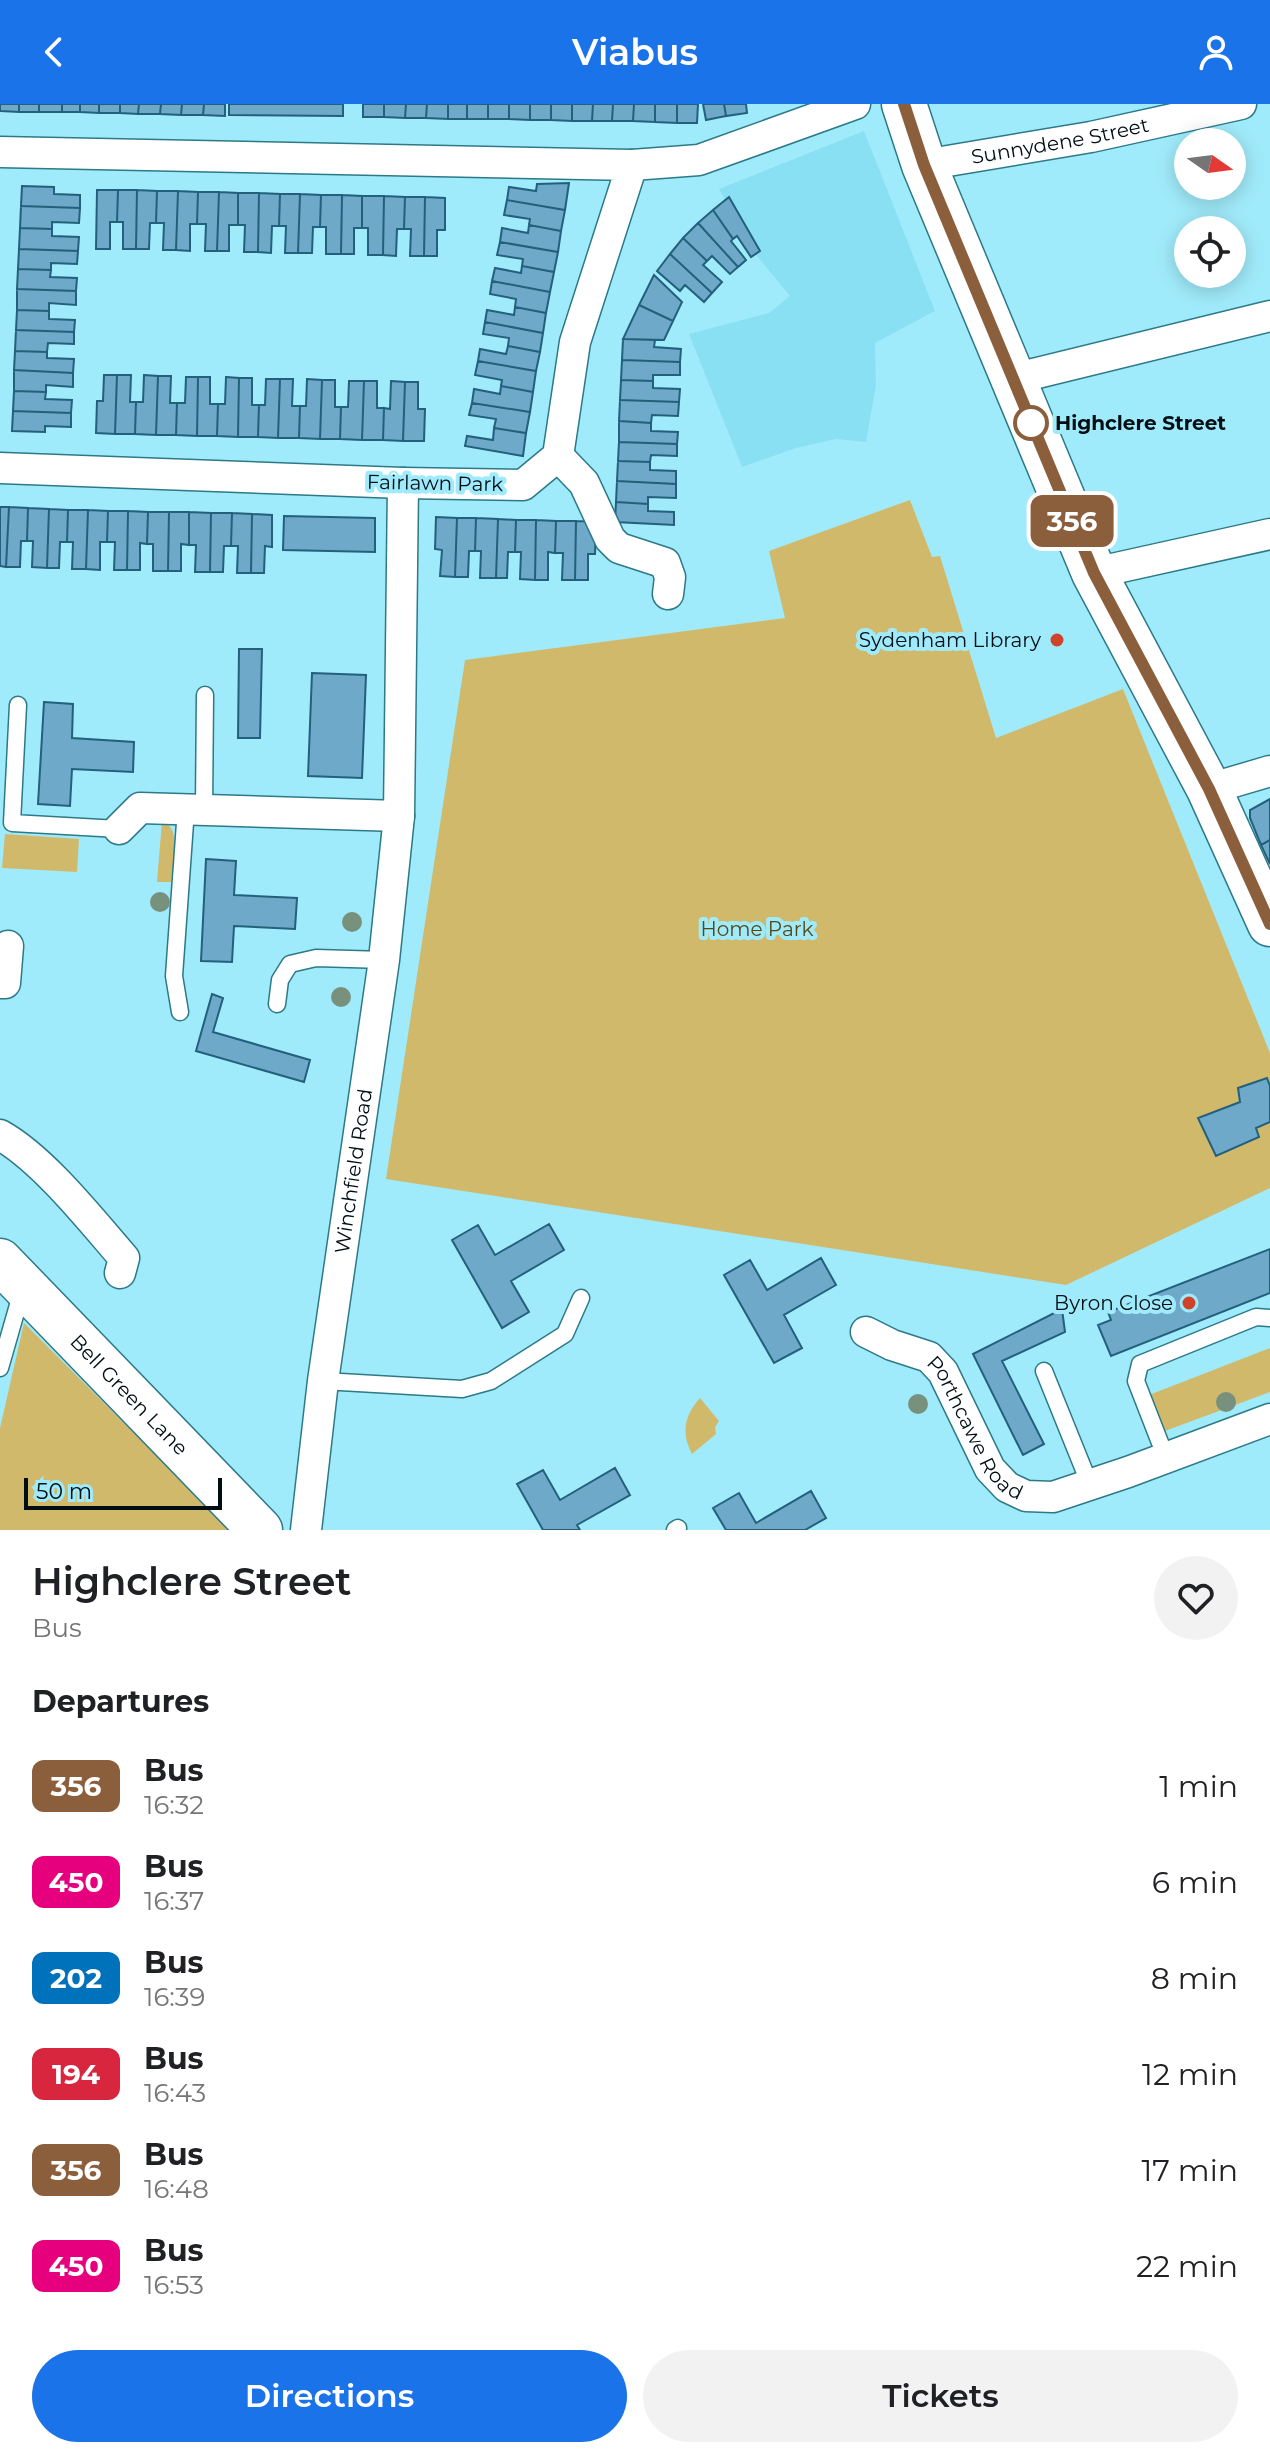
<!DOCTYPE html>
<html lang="en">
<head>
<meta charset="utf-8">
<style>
  :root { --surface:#fff; --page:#f2f2f2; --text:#202124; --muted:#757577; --accent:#1a73e8 }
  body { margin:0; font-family:Montserrat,sans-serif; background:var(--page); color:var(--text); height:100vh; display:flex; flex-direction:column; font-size:30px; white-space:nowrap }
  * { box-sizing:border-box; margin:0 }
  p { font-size:26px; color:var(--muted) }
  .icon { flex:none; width:44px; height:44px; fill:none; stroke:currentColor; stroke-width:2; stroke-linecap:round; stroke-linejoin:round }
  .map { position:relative; height:1426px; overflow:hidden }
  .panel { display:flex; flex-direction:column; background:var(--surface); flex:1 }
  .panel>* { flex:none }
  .badge { padding:0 16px; border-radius:12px; font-size:28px; line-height:52px }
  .needle { width:52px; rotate:104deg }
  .buttons { position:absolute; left:1174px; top:24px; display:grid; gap:16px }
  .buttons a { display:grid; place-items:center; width:72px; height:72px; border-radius:50%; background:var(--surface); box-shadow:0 4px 20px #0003; font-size:40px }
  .scale { position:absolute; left:24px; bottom:20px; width:198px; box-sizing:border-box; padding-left:8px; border:4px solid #000e13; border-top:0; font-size:22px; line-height:28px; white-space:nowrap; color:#000e13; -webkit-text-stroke:6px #a0ebfb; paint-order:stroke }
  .map>.badge { position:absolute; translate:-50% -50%; box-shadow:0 0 0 4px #fff }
  h2 { padding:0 32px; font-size:30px; line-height:72px }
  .round { display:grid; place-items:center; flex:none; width:84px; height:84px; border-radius:42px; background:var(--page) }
  .head { display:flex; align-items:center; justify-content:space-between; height:136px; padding:0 32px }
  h1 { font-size:38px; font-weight:600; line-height:60px }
  .cta { display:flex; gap:16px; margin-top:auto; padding:16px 32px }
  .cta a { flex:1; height:92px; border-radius:48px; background:var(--accent); color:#fff; font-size:32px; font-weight:600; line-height:92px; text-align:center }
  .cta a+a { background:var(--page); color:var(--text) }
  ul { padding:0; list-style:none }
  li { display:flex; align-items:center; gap:24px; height:96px; padding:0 32px }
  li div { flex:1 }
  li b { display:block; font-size:30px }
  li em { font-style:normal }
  li .badge { min-width:88px; font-weight:700; text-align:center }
  header { display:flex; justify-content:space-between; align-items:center; height:104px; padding:0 32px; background:var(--accent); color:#fff; font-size:36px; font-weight:600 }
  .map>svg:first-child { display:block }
  .built { fill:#8ae0f3 }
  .green { fill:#d1b96c }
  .building { fill:#6ea9c9; stroke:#23607c; stroke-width:2 }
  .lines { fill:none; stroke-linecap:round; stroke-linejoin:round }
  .lane-casing { stroke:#2c7988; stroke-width:19 }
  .street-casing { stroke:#2c7988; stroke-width:33 }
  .secondary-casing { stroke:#2c7988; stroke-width:47 }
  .primary-casing { stroke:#2c7988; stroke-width:47 }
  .lane { stroke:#fff; stroke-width:16 }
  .street { stroke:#fff; stroke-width:30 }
  .secondary { stroke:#fff; stroke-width:44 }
  .primary { stroke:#fff; stroke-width:44 }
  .tree { fill:#77917d }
  .line-casing { stroke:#fff; stroke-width:18 }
  .line { stroke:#8b5e3c; stroke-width:12 }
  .stop-dot { fill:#fff; stroke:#8b5e3c; stroke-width:4 }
  .poi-dot { fill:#cf432a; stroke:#a0ebfb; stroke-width:3 }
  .labels { text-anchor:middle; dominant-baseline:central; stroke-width:8; stroke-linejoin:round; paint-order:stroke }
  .street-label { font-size:20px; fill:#000e13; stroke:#a0ebfb }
  .stop-label { font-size:20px; font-weight:bold; fill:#000e13; stroke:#a0ebfb; text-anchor:start }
  .poi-label { font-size:20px; fill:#000e13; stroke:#a0ebfb; text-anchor:end }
  .park-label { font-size:20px; fill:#564816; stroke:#a0ebfb }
</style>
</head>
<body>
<header><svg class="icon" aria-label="back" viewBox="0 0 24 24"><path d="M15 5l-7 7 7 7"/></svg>Viabus<svg class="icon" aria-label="person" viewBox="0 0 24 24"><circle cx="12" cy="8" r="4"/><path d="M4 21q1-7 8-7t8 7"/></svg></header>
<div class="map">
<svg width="1270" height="1426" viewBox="0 0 1270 1426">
  <rect width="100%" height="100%" fill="#a0ebfb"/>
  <path class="built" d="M864,27L935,207L875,239L876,281L866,338L836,335L796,344L742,363L689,230L769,209L790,192L757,152L719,85Z"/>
  <path class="green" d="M910,396L932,453L940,452L996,634L1123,585L1270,949V1084L1066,1181L386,1075L465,556L785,514L769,447Z
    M162,717C183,725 173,760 171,778H157Z
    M5,730L79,735L77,768L2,764Z
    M24,1219L231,1426H0V1324Z
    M1270,1244V1288L1165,1327L1149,1291Z
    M700,1294L719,1317L715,1323L716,1330L692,1350C681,1329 684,1312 700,1294Z"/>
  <path class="building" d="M0,0H19V8L0,7Z
    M19,0H39V8H19Z
    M39,0H62V8H39Z
    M62,0H80V8H62Z
    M80,0H99V9L80,8Z
    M99,0H120V9H99Z
    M120,0H139L138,10L120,9Z
    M139,0H161L160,10H138Z
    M161,0H182L181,11L160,10Z
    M182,0H204L203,11H181Z
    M204,0H225V12L203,11Z
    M229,0H343V12L229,11Z
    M363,0H384V13H363Z
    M384,0H406L405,14L384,13Z
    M406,0H427L426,14H405Z
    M427,0H448V15L426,14Z
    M448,0H467V15H448Z
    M467,0H488V15H467Z
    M488,0H509V15H488Z
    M509,0H530V16L509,15Z
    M530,0H551V16H530Z
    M551,0H572V17L551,16Z
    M572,0H593L592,17H572Z
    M593,0H613L612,17H592Z
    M613,0H634L633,17H612Z
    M634,0H655V18L633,17Z
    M655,0H677V19L655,18Z
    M677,0H698L697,19H677Z
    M703,0H724L726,12L706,16Z
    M724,0H746L747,9L726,12Z
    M569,79L565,106L507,96L509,83L536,87L537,80Z
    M22,82L54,83V90L80,91V104L21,102Z
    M97,86H118L117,118H110V145H96Z
    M118,86H137L136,145H123V118H117Z
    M137,86L157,87L156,119H150L149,145H136Z
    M157,87H178L176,146H163L164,119H156Z
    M178,87L198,88L197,120H190V147L176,146Z
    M198,88H219L217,147H205L206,120H197Z
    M219,88L238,89V121H229V147H217Z
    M238,89H259L258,148H244L245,121H238Z
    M259,89L280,90L279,122H272L271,149L258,148Z
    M280,90H300L298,149H285L286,122H279Z
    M300,90L321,91L320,123H313L312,149H298Z
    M321,91H342L341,150H326V123H320Z
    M342,91L362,92V124H354V150H341Z
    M362,92H384L383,151H368V124H362Z
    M384,92L405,93L404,125H397L396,152L383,151Z
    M405,93H425L424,152H410L411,125H404Z
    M425,93L445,94V126H437V152H424Z
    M729,93L760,147L751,153L737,132L733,135L713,106Z
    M507,96L565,106L561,127L529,121L530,115L504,111Z
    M21,102L80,104L79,119L52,118V125L20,124Z
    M713,106L733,135L731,137L746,156L738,163L698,119Z
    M698,119L738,163L730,170L712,152L707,157L683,134Z
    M529,121L561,127L558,148L500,138L502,124L528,129Z
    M20,124L52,125V132L79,133L78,147L19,145Z
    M683,134L707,157L703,161L722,178L712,189L670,150Z
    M500,138L558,148L554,168L522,162L523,155L497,151Z
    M19,145L78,147L77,160L51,159V166L18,165Z
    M670,150L712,189L704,198L685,181L680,187L657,167Z
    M522,162L554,168L550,188L492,177L495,164L521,169Z
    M18,165L51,166L50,173L77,174L76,187L17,185Z
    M654,171L682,198L673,217L639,201Z
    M492,177L550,188L546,209L515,203L516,195L490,190Z
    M17,185L76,187V201L49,199V207L17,206Z
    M639,201L673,217L664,236L623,235Z
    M515,203L546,209L543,229L485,218L487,206L514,211Z
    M17,206L49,207V215L75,216L74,228L16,226Z
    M485,218L543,229L540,248L508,242L509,234L483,230Z
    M16,226L74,228V240L48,239L47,248L15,247Z
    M623,235L655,236L654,243L681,245L680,258L622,256Z
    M508,242L540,248L536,267L478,257L480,245L506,250Z
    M15,247L47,248V254L74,255L73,269L14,266Z
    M622,256L680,258V271H653V277L621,276Z
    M478,257L536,267L533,288L501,282L502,276L475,271Z
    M14,266L73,269V283L46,281V288L14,287Z
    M104,271H117L115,330L96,329L97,297H103Z
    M117,271H131L130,298H136L135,330H115Z
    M144,271L158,272L156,331L135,330L136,298H143Z
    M158,272H171L170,299H177L176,331H156Z
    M186,273H198L197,332L176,331L177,299H185Z
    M198,273H210V300H218L217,332H197Z
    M226,273L239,274L238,333L217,332L218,300H225Z
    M239,274H252V301H259L258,333H238Z
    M266,275H280L278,334L258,333L259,301H265Z
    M280,275H293L292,302H300L299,334H278Z
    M307,275L322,276L320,335L299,334L300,302H306Z
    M322,276H335V303H341L340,335H320Z
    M621,276L653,277V284L680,285L679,298L620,296Z
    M349,277H364L362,336L340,335L341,303H348Z
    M364,277H377V304H384L383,336H362Z
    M391,277L405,278L403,337L383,336L384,304L390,305Z
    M405,278H418V305H425L424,337H403Z
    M501,282L533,288L530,308L472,299L474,285L500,290Z
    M14,287L46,288L45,295L72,296L71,309L13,307Z
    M620,296L679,298L678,312L652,311L651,319L619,317Z
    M472,299L530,308L526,329L494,324L496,315L469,311Z
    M13,307L71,309V323L45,322V328L12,327Z
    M619,317L651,319V327L678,328L677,340L619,338Z
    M494,324L526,329L523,352L465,342L467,332L493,336Z
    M619,338L677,340V352L651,351L650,358L618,357Z
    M618,357L650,358V366L676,367V380L617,377Z
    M617,377L676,380V394L648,393V400L616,398Z
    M616,398L648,400V407L674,408V421L615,418Z
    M0,403H9L6,463L0,462Z
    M9,403L28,404L27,437H21L20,463H6Z
    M28,404L49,405L47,464L32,463L33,437H27Z
    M49,405L68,406L67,438H60L59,464H47Z
    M68,406H88L86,465H72L73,438H67Z
    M88,406L108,407L107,438H100V466L86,465Z
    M108,407H128L127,466H114L115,438H107Z
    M128,407L148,408L147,440L140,439V466H127Z
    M148,408H169L168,467H153V440H147Z
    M169,408H189V441L181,440V467H168Z
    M189,408L211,409L210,468H195L196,441H189Z
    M211,409H232L231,442H224L223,468H210Z
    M232,409L252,410L251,469H237L238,442H231Z
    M252,410L272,411V443L265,442L264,469H251Z
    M284,412L375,414V448L283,446Z
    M436,413L457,414L455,473L440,472L442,446L435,445Z
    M457,414H476L475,447H469L468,473H455Z
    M476,414L498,415L496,474H480L481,447H475Z
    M498,415L516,416L515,448H508L507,474H496Z
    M516,416H536L535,476L520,475L521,448H515Z
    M536,416L556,417L555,449L548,448V476H535Z
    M556,417H576L575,476H562L563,449H555Z
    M576,417L596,418L595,450H588V476H575Z
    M239,545H262L260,634H238Z
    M312,569L366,571L362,674L308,672Z
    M44,598L73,600L72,634L134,638L133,668L72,665L70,702L38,700Z
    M1270,695V736L1261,741L1250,714V706Z
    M1270,736V760L1261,741Z
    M206,755L236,757L234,791L297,794L295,825L234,822L232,858L201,857Z
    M212,890L223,894L213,928L310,956L304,978L196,947Z
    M1267,974L1270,982V1018L1256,1024L1259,1033L1216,1052L1198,1014L1240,998L1238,984Z
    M549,1120L564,1146L511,1177L529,1208L502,1224L452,1136L478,1121L495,1151Z
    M1270,1145V1189L1111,1252L1098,1221L1111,1216L1108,1208Z
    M821,1154L836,1181L784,1211L802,1244L774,1259L724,1171L750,1156L767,1186Z
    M1062,1205L1065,1228L1002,1257L1044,1340L1023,1351L973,1250Z
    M615,1364L630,1391L577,1421L580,1426H543L517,1380L543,1366L560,1396Z
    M811,1387L826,1414L805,1426H726L713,1404L739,1389L756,1419Z"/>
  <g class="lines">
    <g class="lane-casing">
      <path id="lane" d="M18,601L12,719L119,725
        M204,705L205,591
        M277,900L280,876L290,860L316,854L384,856
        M180,908L174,872L186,705
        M0,1264L22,1187
        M1044,1267L1090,1381
        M323,1277L462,1285L491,1277L565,1230L581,1194
        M1166,1354L1136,1277L1140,1260L1256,1213L1270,1214
        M675,1426L678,1424"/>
    </g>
    <g class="street-casing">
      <g id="street">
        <path d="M0,48L632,61L575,238L558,352L523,381L403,379L0,364"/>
        <path d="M632,61L699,56L855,0"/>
        <path id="s1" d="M924,61L1091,33L1241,0"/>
        <path d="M1013,275L1270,212"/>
        <path d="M558,352L584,379L610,435L619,444L665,459L670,473L668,490"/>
        <path d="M1094,469L1270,430"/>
        <path d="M1209,685L1270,667"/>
        <path d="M119,725L140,704L399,712"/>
        <path d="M0,879H5L8,842"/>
        <path d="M0,1031C43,1055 91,1116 124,1154L120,1169"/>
        <path id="s2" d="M866,1228L892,1241L929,1253L943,1268L990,1365L1007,1383L1026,1392L1053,1393L1128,1368L1270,1315"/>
        <path id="s3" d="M306,1426L323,1277L384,856L399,712L403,379"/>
      </g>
    </g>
    <g class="secondary-casing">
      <g id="secondary">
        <path id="s4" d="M0,1157L260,1426"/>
      </g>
    </g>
    <g class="primary-casing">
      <path id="primary" d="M904,0L924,61L1094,469L1209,685L1270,820"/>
    </g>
    <use href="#lane" class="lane"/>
    <use href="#street" class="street"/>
    <use href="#secondary" class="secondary"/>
    <use href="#primary" class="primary"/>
  </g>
  <g class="tree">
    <circle cx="160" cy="798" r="10"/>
    <circle cx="352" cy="818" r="10"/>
    <circle cx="341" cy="893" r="10"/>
    <circle cx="1226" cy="1298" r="10"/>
    <circle cx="918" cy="1300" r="10"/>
  </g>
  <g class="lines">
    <g class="line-casing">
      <path id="line" d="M904,0L924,61L1094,469L1209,685L1270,820"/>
    </g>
    <use href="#line" class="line"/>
  </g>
  <circle class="stop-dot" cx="1031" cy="319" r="16"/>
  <g class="poi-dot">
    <circle cx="1057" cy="536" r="8"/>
    <circle cx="1189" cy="1199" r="8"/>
  </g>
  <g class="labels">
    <g class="street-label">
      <text stroke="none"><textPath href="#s1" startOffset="138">Sunnydene Street</textPath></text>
      <text transform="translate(435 379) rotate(1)">Fairlawn Park</text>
      <text stroke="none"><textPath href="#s3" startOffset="362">Winchfield Road</textPath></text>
      <text stroke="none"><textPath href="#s4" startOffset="186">Bell Green Lane</textPath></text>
      <text stroke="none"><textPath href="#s2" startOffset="154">Porthcawe Road</textPath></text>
    </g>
    <g class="stop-label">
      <text x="1055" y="319">Highclere Street</text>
    </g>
    <g class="poi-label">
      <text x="1041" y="536">Sydenham Library</text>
      <text x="1173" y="1199">Byron Close</text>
    </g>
    <g class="park-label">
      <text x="757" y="825">Home Park</text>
    </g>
  </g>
</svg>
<div class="buttons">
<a><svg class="needle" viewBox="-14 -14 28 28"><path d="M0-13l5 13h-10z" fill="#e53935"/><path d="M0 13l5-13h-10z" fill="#757577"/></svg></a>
<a><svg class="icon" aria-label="locate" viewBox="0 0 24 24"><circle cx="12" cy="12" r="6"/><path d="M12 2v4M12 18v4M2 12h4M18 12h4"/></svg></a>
</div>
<div class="scale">50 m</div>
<b class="badge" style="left:1072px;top:417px;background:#8b5e3c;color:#fff">356</b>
</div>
<section class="panel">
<div class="head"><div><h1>Highclere Street</h1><p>Bus</p></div><a class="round"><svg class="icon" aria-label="heart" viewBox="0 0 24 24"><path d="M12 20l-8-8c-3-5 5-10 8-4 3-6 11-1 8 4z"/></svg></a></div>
<h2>Departures</h2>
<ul>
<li><span class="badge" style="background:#8b5e3c;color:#fff">356</span><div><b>Bus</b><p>16:32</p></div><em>1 min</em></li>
<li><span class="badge" style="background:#e6007e;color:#fff">450</span><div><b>Bus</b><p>16:37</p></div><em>6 min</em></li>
<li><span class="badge" style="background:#0072bc;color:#fff">202</span><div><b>Bus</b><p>16:39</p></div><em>8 min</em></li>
<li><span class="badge" style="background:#d7263d;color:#fff">194</span><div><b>Bus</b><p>16:43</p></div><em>12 min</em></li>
<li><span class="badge" style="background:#8b5e3c;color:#fff">356</span><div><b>Bus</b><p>16:48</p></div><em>17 min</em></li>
<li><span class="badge" style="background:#e6007e;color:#fff">450</span><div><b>Bus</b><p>16:53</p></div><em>22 min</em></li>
</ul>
<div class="cta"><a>Directions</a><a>Tickets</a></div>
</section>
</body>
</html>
